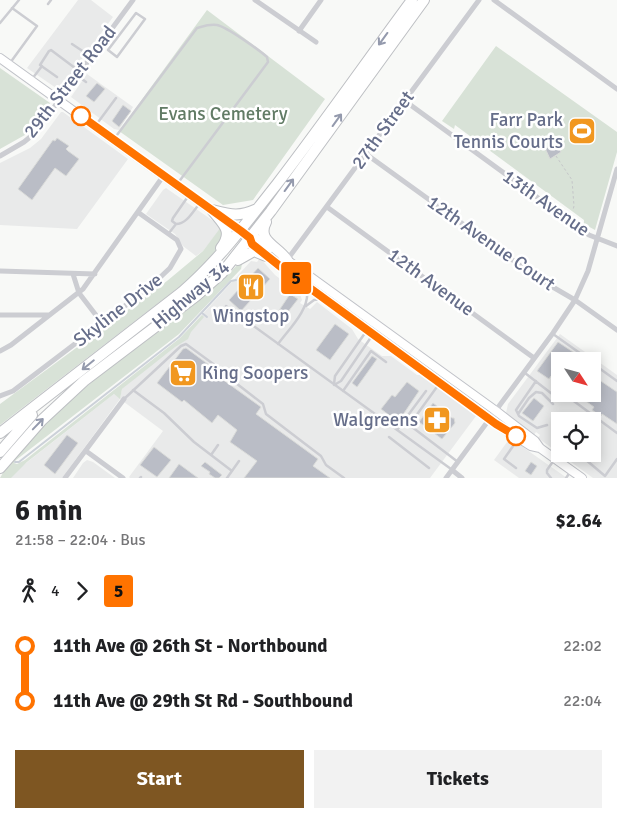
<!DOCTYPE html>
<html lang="en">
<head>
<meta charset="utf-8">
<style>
  :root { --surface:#fff; --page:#f2f2f2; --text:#202124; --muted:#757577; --accent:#7e5622 }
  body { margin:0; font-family:Signika,sans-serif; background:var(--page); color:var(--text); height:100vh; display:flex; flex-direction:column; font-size:19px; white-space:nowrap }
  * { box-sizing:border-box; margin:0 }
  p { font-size:16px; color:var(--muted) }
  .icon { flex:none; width:28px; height:28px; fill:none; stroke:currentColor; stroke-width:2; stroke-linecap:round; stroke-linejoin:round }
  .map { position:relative; height:478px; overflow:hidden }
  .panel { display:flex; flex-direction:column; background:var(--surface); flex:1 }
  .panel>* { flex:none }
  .badge { padding:0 10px; border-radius:4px; font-size:18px; line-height:32px }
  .needle { width:32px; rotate:126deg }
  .controls { position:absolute; left:551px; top:352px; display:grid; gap:10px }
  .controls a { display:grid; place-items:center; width:50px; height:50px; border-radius:0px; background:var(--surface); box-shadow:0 2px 12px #0003; font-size:25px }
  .map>.badge { position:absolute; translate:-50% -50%; box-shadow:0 0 0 2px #fff }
  .legs { display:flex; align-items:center; gap:8px; height:55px; padding:0 15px; font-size:16px }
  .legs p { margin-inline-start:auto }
  .headline { display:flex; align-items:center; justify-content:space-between; height:85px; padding:0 15px }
  h1 { font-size:28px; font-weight:700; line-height:38px }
  .action { display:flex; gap:10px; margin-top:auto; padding:10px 15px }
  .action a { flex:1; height:58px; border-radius:0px; background:var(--accent); color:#fff; font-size:20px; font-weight:700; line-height:58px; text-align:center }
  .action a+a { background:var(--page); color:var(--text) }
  ul { padding:0 15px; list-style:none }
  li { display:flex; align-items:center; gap:18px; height:55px; font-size:19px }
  li i { display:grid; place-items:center; width:8px; height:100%; margin:0 6px; background:currentColor }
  li i::after { content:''; width:12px; height:12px; margin:-6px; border:4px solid; border-radius:50%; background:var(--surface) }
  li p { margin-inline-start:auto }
  li:first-child i { background:linear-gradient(#0000 50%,currentColor 0) }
  li:last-child i { background:linear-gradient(currentColor 50%,#0000 0) }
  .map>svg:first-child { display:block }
  .built { fill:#e9eaea; fill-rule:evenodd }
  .green { fill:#d8e2d7 }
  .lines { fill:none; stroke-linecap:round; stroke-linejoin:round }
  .stream { stroke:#ccd1d9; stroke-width:2 }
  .building { fill:#babdc6; stroke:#dadbd9 }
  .secondary-casing { stroke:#c0c2c8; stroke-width:10 }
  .highway-casing { stroke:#bdbfc3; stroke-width:12 }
  .path { stroke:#c4c5c8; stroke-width:1; stroke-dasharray:2.5 2.5; stroke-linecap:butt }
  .lane { stroke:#cccdd2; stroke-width:2.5 }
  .street { stroke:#cccdd2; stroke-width:5 }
  .secondary { stroke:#fff; stroke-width:8 }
  .highway { stroke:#fff; stroke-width:10 }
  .oneway { stroke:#949aad }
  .line-1-casing { stroke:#fff; stroke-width:11 }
  .line-1 { stroke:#ff7300; stroke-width:8 }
  .stop-1-dot { fill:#fff; stroke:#ff7300; stroke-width:2.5 }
  .labels { text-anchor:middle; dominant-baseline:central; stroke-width:5; stroke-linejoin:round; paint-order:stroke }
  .street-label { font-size:19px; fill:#666e8a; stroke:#fff }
  .park-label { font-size:19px; fill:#617b65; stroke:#fff }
  .poi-label { font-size:19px; fill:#666e8a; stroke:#fff; text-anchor:end }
</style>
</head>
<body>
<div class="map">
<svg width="617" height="478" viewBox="0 0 617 478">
  <rect width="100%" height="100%" fill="#f8f9f7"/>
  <path class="built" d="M78,0H91L113,17L59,90L27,68Z
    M87,74L133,107L119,130L114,129L71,97Z
    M61,112H63L71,118L70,119L74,123L77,122L128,159L77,229L0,225V163L30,148L41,139Z
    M166,188L222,227L203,251L196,256L183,246L175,234L146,214L163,190Z
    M260,258L275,275L300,294L302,300L300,303L310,309L317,302L352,329L358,339L382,356H391L417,375H421L476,416L430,478H130L129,477L163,431L120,399L62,478H7L114,394L120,398L122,389L180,339L251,261L257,262Z
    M560,334L617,375V478H593L538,438L540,435L536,432L534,435L506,413L508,404ZM560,361H592V394H560ZM560,421H592V454H560Z
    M510,438L567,478H519L494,460Z
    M87,460L93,462L115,478H73L83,463Z"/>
  <path class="green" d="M207,10L325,99L253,200L223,205L119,131Z
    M496,46L617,132V152L595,230L584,224V220L455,125L454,129L442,121Z
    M0,68L50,103L49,107L32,131L0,149Z
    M221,227L224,231L219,248L205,264L183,284L0,425V404L167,281L203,251Z
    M243,259L241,269L179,334L16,460L14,463L17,464L25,460L180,338L202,315L204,317L191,332L188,339L175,347L122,389L120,399L114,394L27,462L11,478H0C7,465 19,454 29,442C90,370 178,328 243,259Z"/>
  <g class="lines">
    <path class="stream" d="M202,313L207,317
      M15,462H19L24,458L179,337L231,281L236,280"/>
  </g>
  <path class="building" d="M97,83L105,89L94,102L86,96Z
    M123,105L131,111L119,127L112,121Z
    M57,138L69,146L66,149L68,151L79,159L66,176L55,168L32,200L18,189L53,140L55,141Z
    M557,145L561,152L550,159L545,148Z
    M258,268L270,279L241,311L229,300Z
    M290,294L298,299L284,317L278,312Z
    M335,324L349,334L330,360L316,350Z
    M558,342L579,356L576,361H560V382L551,376L549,379L537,371Z
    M186,348L224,376L222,379L261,407L256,414L318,459L313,466L330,478H244L257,461L230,442L237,430L218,415L212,423L184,400L182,402L157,383L183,349Z
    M372,356L377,359L357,387L352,383Z
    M592,375L617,392V424L602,414L601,416L592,410L594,407L576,394H592Z
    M407,382L419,391L398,422L381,409L392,395L395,397Z
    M534,398L544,406L533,421L522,413Z
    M433,403L452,418H454L455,423L442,439L419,422Z
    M67,435L78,443L55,474L44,465Z
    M154,447L171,460L157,477L140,465Z
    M205,462L222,475L219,478H215L209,474L210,472L201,466Z
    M531,462L537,466L531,475L525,471Z
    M179,464L198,478H169Z"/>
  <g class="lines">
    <g class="secondary-casing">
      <path id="secondary" d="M0,58L250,238L252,244L281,267L496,424L531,446L540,448
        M250,238H256L270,248
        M283,257L496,411L535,441L540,448L582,478"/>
    </g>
    <g class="highway-casing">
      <path id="highway" d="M212,210C223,224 234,231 221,248
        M212,210C232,215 239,217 257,209
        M266,222C256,241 278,246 287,260
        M238,260L254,251L266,256
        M0,433L182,292C220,259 246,223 277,184C323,124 367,61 412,0
        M0,452L32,415
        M0,468L42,420L84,381L196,296L222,273L271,211L424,0"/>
    </g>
    <path class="path" d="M555,146L562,134
      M556,156L572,180L574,206L573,210"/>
    <path class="lane" d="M48,4L51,0
      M136,13L145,19L117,57L108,50Z
      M0,23L19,0
      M72,44L90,56
      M10,63L37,26L12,8
      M78,76L86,82
      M57,77L40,65L49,51L51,50L79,71
      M32,79L42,66
      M96,125L116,98
      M114,139L197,28C204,26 209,24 217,25C227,27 259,50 267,57L268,62L178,183
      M189,195L173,218L172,221L176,224C187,224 193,211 200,203
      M169,233L176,224
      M226,306L451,469
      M306,306L314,300L321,299
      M553,334L591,361
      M278,344C289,329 310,309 307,290
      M592,363L617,381
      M525,373L556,397L571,399L617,433
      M536,381L516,410L519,416L537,428L547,425
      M334,384L335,376L372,323
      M439,384L413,420L412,427L458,462
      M334,385L341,381L378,327
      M133,390L164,413L194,442L232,471
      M343,391L371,351L386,362
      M124,399L181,346L186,344L227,374L232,380L263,404L266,414L321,456L326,465L344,478
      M518,414L529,398L536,392L542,393L553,404
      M397,430L426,391
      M389,437L429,468
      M579,454L605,476L617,459
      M211,455L218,445
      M516,468L504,459L518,439
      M140,478L141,477
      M227,478L239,461
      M551,478L547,473V470L554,460
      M566,478L571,471"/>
    <path class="street" d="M255,0L316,42
      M494,0L617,89
      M299,31L321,0
      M405,101L589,235L617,246
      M366,154L539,279L575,300L617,330
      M0,156L24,142L35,133L133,0
      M327,207L534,358
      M287,260L479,0
      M0,271L95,274
      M73,274L79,293L102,323
      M0,315H48
      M0,351L11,345L83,289L164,175
      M0,396L13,391L151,286L170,268L181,249L177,240L139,213
      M86,451L123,478
      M452,470L462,478
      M65,478L124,399
      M446,478L553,333L575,300L588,271L617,169"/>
    <use href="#secondary" class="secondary"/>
    <use href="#highway" class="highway"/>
  </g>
  <defs><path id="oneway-shaft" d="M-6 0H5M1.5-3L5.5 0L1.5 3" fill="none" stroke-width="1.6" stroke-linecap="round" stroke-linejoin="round" transform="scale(1.25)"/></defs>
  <g class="oneway">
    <use href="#oneway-shaft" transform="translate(383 39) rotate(126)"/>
    <use href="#oneway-shaft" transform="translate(337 120) rotate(-54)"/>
    <use href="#oneway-shaft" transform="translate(289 185) rotate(-54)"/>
    <use href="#oneway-shaft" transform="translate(88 365) rotate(141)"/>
    <use href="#oneway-shaft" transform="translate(38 424) rotate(-46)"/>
  </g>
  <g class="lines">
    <g class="line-1-casing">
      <path id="line-1" d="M81,116L241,231L250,238L252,244L281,267L496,424L516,436"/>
    </g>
    <use href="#line-1" class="line-1"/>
  </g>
  <defs>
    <g id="stadium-square" transform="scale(1.4375)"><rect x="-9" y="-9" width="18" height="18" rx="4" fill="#f1971f" stroke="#fff"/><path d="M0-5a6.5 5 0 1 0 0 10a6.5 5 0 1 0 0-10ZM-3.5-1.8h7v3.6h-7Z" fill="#fff"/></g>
    <g id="restaurant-square" transform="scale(1.4375)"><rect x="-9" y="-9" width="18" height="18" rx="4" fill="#f1971f" stroke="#fff"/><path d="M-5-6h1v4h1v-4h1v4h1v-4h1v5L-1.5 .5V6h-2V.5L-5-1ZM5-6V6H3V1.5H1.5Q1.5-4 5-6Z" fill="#fff"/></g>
    <g id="supermarket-square" transform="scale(1.4375)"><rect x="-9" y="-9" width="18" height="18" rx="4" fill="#f1971f" stroke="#fff"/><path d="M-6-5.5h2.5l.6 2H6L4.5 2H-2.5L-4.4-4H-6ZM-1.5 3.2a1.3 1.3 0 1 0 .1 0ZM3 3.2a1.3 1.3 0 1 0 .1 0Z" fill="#fff"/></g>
    <g id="pharmacy-square" transform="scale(1.4375)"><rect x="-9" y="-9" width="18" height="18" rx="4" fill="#f1971f" stroke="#fff"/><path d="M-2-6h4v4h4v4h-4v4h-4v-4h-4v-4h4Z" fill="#fff"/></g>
  </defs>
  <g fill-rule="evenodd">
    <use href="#stadium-square" x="582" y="131"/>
    <use href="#restaurant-square" x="251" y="287"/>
    <use href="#supermarket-square" x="183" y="373"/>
    <use href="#pharmacy-square" x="437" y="420"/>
  </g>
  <g class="stop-1-dot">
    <circle cx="81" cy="116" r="9"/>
    <circle cx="516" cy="436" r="9"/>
  </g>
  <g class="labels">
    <g class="street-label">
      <text transform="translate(70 82) rotate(-52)">29th Street Road</text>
      <text transform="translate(383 130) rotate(-54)">27th Street</text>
      <text transform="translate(546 203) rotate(35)">13th Avenue</text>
      <text transform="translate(491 243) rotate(35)">12th Avenue Court</text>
      <text transform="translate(431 282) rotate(36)">12th Avenue</text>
      <text transform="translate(191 295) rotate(-40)">Highway 34</text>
      <text transform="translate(118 310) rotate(-38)">Skyline Drive</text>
    </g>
    <g class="park-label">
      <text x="223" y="114">Evans Cemetery</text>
    </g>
    <g class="poi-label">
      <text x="563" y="120">Farr Park<tspan x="563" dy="22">Tennis Courts</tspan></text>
      <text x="251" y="316" text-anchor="middle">Wingstop</text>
      <text x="202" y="373" text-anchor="start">King Soopers</text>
      <text x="418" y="420">Walgreens</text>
    </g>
  </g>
</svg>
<div class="controls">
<a><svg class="needle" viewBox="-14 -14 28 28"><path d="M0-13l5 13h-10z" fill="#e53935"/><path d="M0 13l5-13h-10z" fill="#757577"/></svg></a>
<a><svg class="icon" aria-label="locate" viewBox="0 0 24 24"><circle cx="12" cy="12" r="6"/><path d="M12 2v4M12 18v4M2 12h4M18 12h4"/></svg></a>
</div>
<b class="badge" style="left:296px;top:278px;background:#ff7300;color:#111">5</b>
</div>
<section class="panel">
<div class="headline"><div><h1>6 min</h1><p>21:58 – 22:04 · Bus</p></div><b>$2.64</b></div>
<div class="legs"><svg class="icon" aria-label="walk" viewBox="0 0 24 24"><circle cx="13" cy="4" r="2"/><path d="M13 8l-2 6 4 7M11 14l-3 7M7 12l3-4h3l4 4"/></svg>4<svg class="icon" aria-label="forward" viewBox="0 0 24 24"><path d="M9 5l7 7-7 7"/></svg><b class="badge" style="background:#ff7300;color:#111">5</b></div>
<ul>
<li><i style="color:#ff7300"></i><b>11th Ave @ 26th St - Northbound</b><p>22:02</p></li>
<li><i style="color:#ff7300"></i><b>11th Ave @ 29th St Rd - Southbound</b><p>22:04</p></li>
</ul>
<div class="action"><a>Start</a><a>Tickets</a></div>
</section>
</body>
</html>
